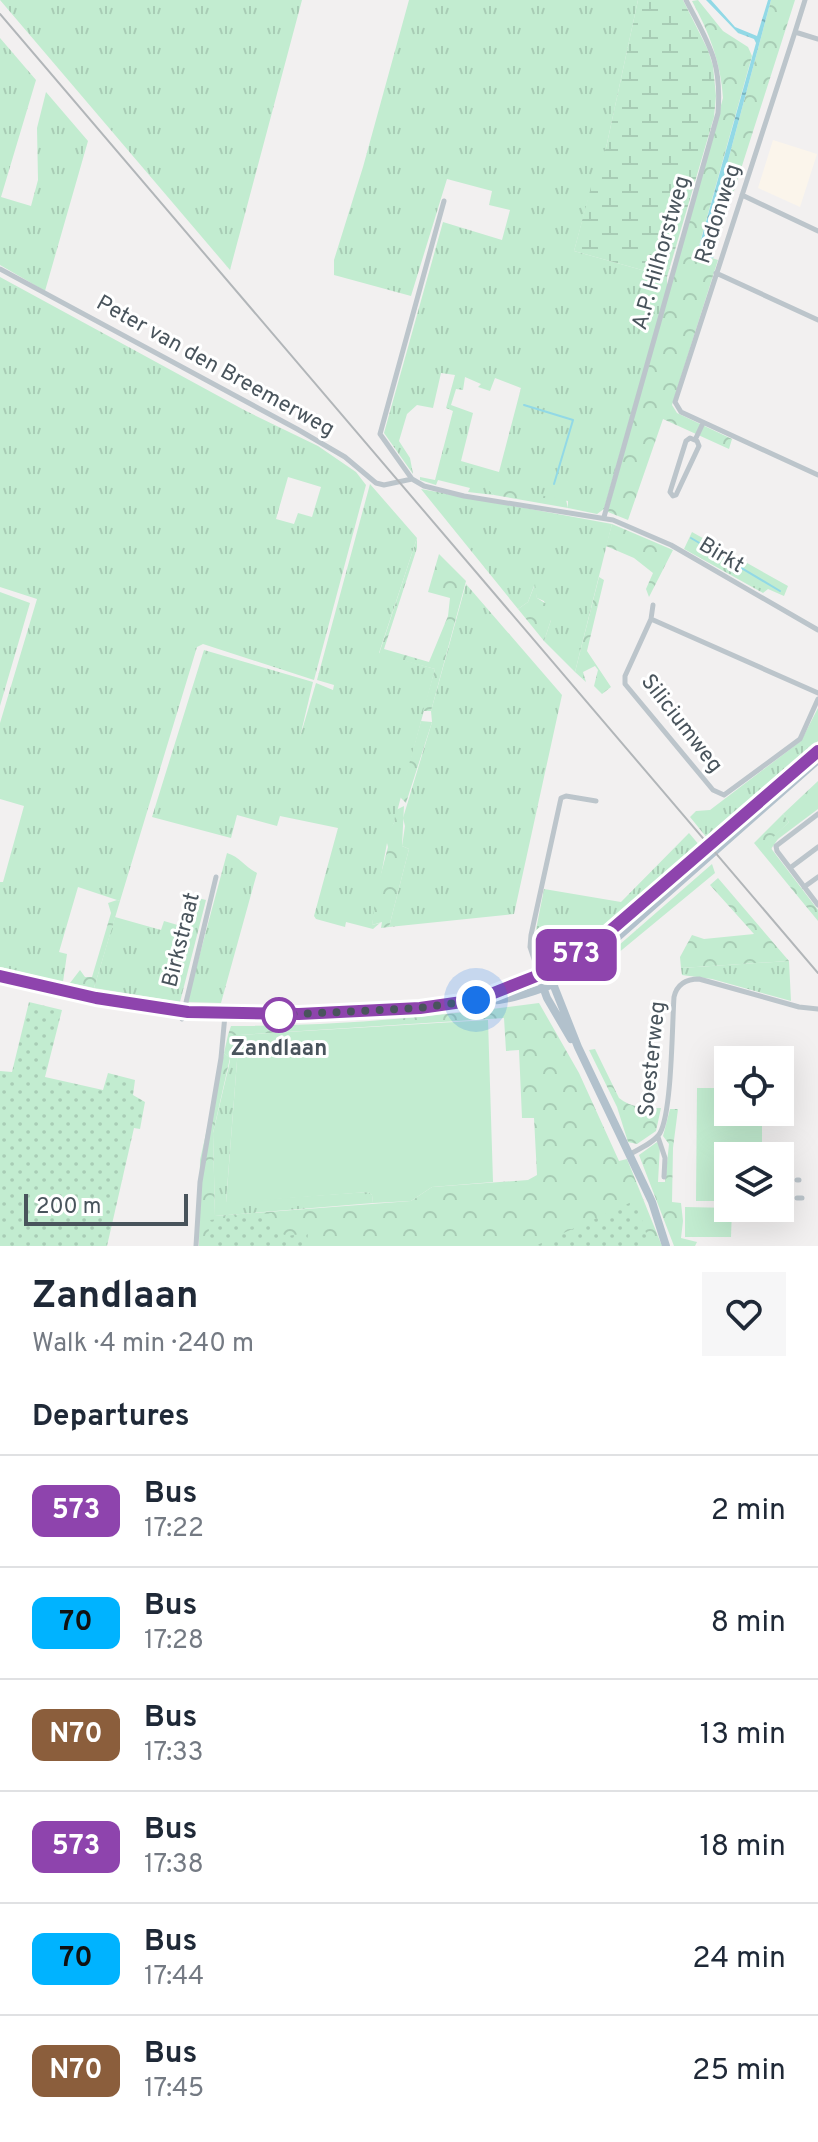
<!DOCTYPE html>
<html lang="en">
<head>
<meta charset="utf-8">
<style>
  :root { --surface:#fff; --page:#f6f6f7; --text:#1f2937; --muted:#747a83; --line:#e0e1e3 }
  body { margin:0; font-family:Overpass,sans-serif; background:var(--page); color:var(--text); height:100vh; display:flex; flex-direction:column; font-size:30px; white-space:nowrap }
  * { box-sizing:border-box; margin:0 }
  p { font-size:26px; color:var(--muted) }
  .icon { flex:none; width:44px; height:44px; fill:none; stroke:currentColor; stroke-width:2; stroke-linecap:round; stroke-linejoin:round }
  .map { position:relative; height:1246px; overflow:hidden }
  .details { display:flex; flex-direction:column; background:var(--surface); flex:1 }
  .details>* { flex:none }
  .badge { padding:0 16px; border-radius:12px; font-size:28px; line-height:52px }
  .tools { position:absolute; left:714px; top:1046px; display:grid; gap:16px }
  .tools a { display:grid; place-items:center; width:80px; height:80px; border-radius:0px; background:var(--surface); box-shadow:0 8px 32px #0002; font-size:40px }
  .scale { position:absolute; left:24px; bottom:20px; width:164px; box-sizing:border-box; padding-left:8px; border:4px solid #49545c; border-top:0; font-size:22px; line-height:28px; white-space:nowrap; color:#49545c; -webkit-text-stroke:6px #fff; paint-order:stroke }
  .you { position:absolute; width:40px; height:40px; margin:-20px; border:6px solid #fff; border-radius:50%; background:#1a73e8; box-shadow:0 0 0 12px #1a73e833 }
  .map>.badge { position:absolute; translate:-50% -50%; box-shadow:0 0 0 4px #fff }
  h2 { padding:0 32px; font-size:30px; line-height:72px }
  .round { display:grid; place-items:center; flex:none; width:84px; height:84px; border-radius:0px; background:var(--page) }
  .summary { display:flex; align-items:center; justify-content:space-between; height:136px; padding:0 32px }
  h1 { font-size:38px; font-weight:700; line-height:60px }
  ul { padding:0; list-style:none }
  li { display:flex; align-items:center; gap:24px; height:112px; padding:0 32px; border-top:2px solid var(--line) }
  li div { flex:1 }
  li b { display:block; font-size:30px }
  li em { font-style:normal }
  li .badge { min-width:88px; font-weight:700; text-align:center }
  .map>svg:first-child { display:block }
  .commercial { fill:#fbf5eb }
  .grass { fill:url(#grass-tufts); fill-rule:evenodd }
  .forest { fill:url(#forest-crowns) }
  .wetland { fill:url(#wetland-marsh) }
  .park { fill:url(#park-dots) }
  .pitch { fill:#c2ecd0 }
  .water { fill:url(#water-ripples) }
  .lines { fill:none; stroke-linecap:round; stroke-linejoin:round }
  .stream { stroke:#92d9e6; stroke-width:2 }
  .minor { stroke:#bcc5cb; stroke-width:5 }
  .primary { stroke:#b2c1cc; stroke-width:8 }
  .rail { stroke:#b2b6b9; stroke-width:2 }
  .line-casing { stroke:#fff; stroke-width:18 }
  .line { stroke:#8e44ad; stroke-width:12 }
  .walk { stroke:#49545c; stroke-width:8; stroke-dasharray:0 14.4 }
  .stop-dot { fill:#fff; stroke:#8e44ad; stroke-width:4 }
  .labels { text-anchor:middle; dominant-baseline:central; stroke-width:6; stroke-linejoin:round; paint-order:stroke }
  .street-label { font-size:22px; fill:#49545c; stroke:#fff }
  .stop-label { font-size:22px; font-weight:bold; fill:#49545c; stroke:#fff }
</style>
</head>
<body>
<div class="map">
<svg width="818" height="1246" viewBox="0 0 818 1246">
  <defs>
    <pattern id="grass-tufts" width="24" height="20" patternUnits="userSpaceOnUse" patternTransform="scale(2)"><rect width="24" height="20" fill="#c2ecd0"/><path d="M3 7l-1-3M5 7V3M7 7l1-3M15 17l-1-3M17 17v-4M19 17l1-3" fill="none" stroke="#a8ccb5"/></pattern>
    <pattern id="forest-crowns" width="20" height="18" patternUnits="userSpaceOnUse" patternTransform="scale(2)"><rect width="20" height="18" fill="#c2ecd0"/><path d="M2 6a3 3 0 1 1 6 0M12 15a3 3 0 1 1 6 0" fill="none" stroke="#a8ccb5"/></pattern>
    <pattern id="wetland-marsh" width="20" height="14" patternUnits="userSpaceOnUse" patternTransform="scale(2)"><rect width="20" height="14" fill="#c2ecd0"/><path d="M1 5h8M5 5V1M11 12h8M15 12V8" fill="none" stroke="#a8ccb5"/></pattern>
    <pattern id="park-dots" width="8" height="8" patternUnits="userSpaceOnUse" patternTransform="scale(2)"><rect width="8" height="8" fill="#c2ecd0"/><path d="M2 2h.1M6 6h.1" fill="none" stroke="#a8ccb5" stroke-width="1.8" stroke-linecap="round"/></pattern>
    <pattern id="water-ripples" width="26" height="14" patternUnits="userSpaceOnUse" patternTransform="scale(2)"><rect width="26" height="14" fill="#92d9e6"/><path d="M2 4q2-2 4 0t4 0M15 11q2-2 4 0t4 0" fill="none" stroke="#79b3be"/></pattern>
  </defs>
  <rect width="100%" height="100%" fill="#f2f0f0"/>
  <path class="commercial" d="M773,140L817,154L800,207L758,188Z"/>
  <path class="grass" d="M0,0H302L230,270Z
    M409,0H638L606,148L588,200L574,251L667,277V288L604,509L597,514L568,508V501L488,489L494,495L468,492L470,488L438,480L436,485L420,480V477L435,480L453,411L446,408L455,375L441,373L433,408L417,405L407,414L399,441L410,458L413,474L384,433L443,222L502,240L510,210L489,205L492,191L447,179L411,296L334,275V260L363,167ZM465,377L481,384L478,387L490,391L495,378L521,388L499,472L461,461L473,413L451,405L456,389L463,390Z
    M0,38L36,80L1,197L31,206L38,180L37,128L46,92L88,141L45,291L0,265Z
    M0,277L246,411L318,446L356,472L366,485L314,680L203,644L197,647L120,901L78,887L59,952L67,954L63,982L0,967V882H3L24,806L0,799V723L37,599L0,587ZM288,477L321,487L312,517L298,513L294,524L276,519Z
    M370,484L417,538L379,653L435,669L394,823L389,832L372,925L380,923L373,929L346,922L345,927L316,919L314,916L338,828L280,816L277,826L237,815L231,838L152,817L204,650L313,682L300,737L316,683L333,690L334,685L317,680Z
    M421,489L612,524L575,672L544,641L551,620L544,601L537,598L534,586L528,602L518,609Z
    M692,532L788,586L784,596L768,589L763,593L684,549Z
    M466,584L562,695L514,914L389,927L409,849L402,846L405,826L403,818L432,722L431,711Z
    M0,592L30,603L0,706Z
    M818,708V741L707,838L690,817L696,811L710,810L801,741Z
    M818,781V809L778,839L771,849L766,843L789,822L783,814Z
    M689,833L700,846C659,882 599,944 546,958L534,940L544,889L621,902Z
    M227,853C240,857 245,867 257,873L221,1003L187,1002Z
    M190,896L206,900L180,1002L94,988L115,917L161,930L164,921L181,926Z
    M789,961L791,1001L712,979L682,975L681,968Z
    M228,1035H239L226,1202L368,1192L372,1195L373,1203L215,1216L213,1133L230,1061V1058L224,1053Z"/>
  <path class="forest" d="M698,0L723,31L748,47L752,56L697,253L718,260L672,405L677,413L732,439L729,449L663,419L628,520L608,512V510L723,98C721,63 709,32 692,1Z
    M771,0H795L717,244L707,239Z
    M494,480L496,487L566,500L568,508L494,495L487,489L489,483Z
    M612,524L673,550L649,597L646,589L653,573L634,558L606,546Z
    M417,538V548L384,649L429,662L448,616L450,598L428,592L439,554L466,581L431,711H423L435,669L379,654Z
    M599,577L604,580L587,651L611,687L602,694L594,686L598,670L595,666L583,672L586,682L575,672Z
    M535,584L537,598L551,607V620L544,641L518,609L528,602Z
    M421,721L432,722L406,803L400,797Z
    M404,806L402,846L409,849L389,927L381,928L382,922L372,925L376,893L388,847L385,835L394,823L396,810Z
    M783,814L789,822L767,843L818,910V921L754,843Z
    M712,864L715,873L600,968L595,966Z
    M718,878L789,961L681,968L680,957L692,935L704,939L754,934L710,885Z
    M117,900L120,901L94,988L70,983L80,970L85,977H92L111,913L108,903Z
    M539,1003L579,1073L619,1161L627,1159L662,1246H199L200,1160L224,1053L230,1058L213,1133L215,1216L411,1201L432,1187L528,1180L537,1175L534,1118H522L519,1050L506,1051L504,1018L239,1035H228L231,1026C335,1026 436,1017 539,1003Z
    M595,1049L619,1098C631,1108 645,1108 661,1108L656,1131L637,1144L628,1142L617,1107L589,1050Z
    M670,1109H678L673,1148L672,1202L681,1203L683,1221L681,1238L697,1242L695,1246H674L639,1155L657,1142L660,1146L658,1182H665L669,1144L663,1136Z"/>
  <path class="wetland" d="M638,0H683L708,50L713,66L716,96L714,117L667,277L574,251L595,172L606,148Z"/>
  <path class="park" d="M29,1002L62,1010L45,1077L103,1090L108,1073L135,1080L133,1095L145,1102L140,1129L134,1128L107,1246H0V1071L12,1072Z
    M636,1200L650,1246H535Z
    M272,1213L274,1230L287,1236L308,1233L307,1246H207L210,1220Z"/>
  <path class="pitch" d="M488,1020L493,1182L432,1187L411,1201L373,1203L372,1195L368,1192L226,1203L239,1035Z
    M697,1088H728V1112H762V1156H728V1201H696Z
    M685,1207L732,1208L731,1237H685Z"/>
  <path class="water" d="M706,0H711L735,27L757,36L768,0H771L707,239L705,248L714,253V257L710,259L697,254L756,43L754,39L738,33Z"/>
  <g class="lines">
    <path class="stream" d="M524,405L573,420L554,484
      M691,538L780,591"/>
    <path class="minor" d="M805,0L795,32L818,39
      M795,32L675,402L681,412L818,475
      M742,195L818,231
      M0,269L297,429L345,457L376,483L384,485L412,479L424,486L464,496L613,520L671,545L818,630
      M716,273L818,320
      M690,438L697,441L699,446L676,495L673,496L670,492L686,441Z
      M695,440L703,423
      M412,479L380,434L444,201
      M604,517L718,113C722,61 709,45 686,0
      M651,619L653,605
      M818,693L651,619L625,676V684L713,790L724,795L800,739L818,699
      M818,814L776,846L777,851L818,905
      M790,868L818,847
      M804,887L818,877
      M533,935L536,947L548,970
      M539,974L530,947L531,935L561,798L566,796L596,801
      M182,1019L216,877
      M658,1137L665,1158L664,1177
      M630,1154C639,1149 655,1142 660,1133C672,1111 672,1026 674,997C677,984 686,979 699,979L799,1007L818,1009
      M797,1180H799
      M797,1198H802
      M196,1246L200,1182L221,1058L225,1015"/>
    <path class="primary" d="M548,971L578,1047L652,1202L666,1246
      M0,976C61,991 122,1006 185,1012C278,1020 376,1015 469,1001C479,999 489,1001 499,1000C515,998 532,992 546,987C566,978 584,964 602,951L818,760
      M542,984L547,998L571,1039
      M479,998L539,975L596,943L818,751"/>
    <path class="rail" d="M0,14L818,973"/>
  </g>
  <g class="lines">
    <g class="line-casing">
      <path id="line" d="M0,976L96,998L188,1012L299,1014L420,1008L476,1000L539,975L596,943L818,751"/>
    </g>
    <use href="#line" class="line"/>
    <path class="walk" d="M279,1015L420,1008L476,1000"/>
  </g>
  <circle class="stop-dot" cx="279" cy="1015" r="16"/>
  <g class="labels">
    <g class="street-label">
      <text transform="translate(719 214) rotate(-72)">Radonweg</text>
      <text transform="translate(662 253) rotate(-74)">A.P. Hilhorstweg</text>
      <text transform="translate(215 367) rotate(29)">Peter van den Breemerweg</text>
      <text transform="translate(721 556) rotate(31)">Birkt</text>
      <text transform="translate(681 724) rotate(52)">Siliciumweg</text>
      <text transform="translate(182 940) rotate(-76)">Birkstraat</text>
      <text transform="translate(653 1059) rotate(-84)">Soesterweg</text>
    </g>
    <g class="stop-label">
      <text x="279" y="1049">Zandlaan</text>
    </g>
  </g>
</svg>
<div class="tools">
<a><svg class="icon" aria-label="locate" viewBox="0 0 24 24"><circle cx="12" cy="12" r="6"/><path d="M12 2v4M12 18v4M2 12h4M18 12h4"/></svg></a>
<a><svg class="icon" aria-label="layers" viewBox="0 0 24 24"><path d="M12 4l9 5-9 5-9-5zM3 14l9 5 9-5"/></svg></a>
</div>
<div class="scale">200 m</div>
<div class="you" style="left:476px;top:1000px"></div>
<b class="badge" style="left:576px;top:955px;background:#8e44ad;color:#fff">573</b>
</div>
<section class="details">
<div class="summary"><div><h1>Zandlaan</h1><p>Walk · 4 min · 240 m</p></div><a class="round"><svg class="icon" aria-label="heart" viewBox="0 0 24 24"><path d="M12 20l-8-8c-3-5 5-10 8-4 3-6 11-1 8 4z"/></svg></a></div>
<h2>Departures</h2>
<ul>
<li><span class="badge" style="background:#8e44ad;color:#fff">573</span><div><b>Bus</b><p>17:22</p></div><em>2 min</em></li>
<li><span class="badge" style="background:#00b3ff;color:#111">70</span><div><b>Bus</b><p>17:28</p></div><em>8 min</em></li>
<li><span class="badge" style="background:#8b5e3c;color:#fff">N70</span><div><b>Bus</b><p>17:33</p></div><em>13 min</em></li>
<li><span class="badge" style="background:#8e44ad;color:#fff">573</span><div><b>Bus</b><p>17:38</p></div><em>18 min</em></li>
<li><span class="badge" style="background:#00b3ff;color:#111">70</span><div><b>Bus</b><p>17:44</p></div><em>24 min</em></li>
<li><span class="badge" style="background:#8b5e3c;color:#fff">N70</span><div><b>Bus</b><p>17:45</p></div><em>25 min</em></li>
</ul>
</section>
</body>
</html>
